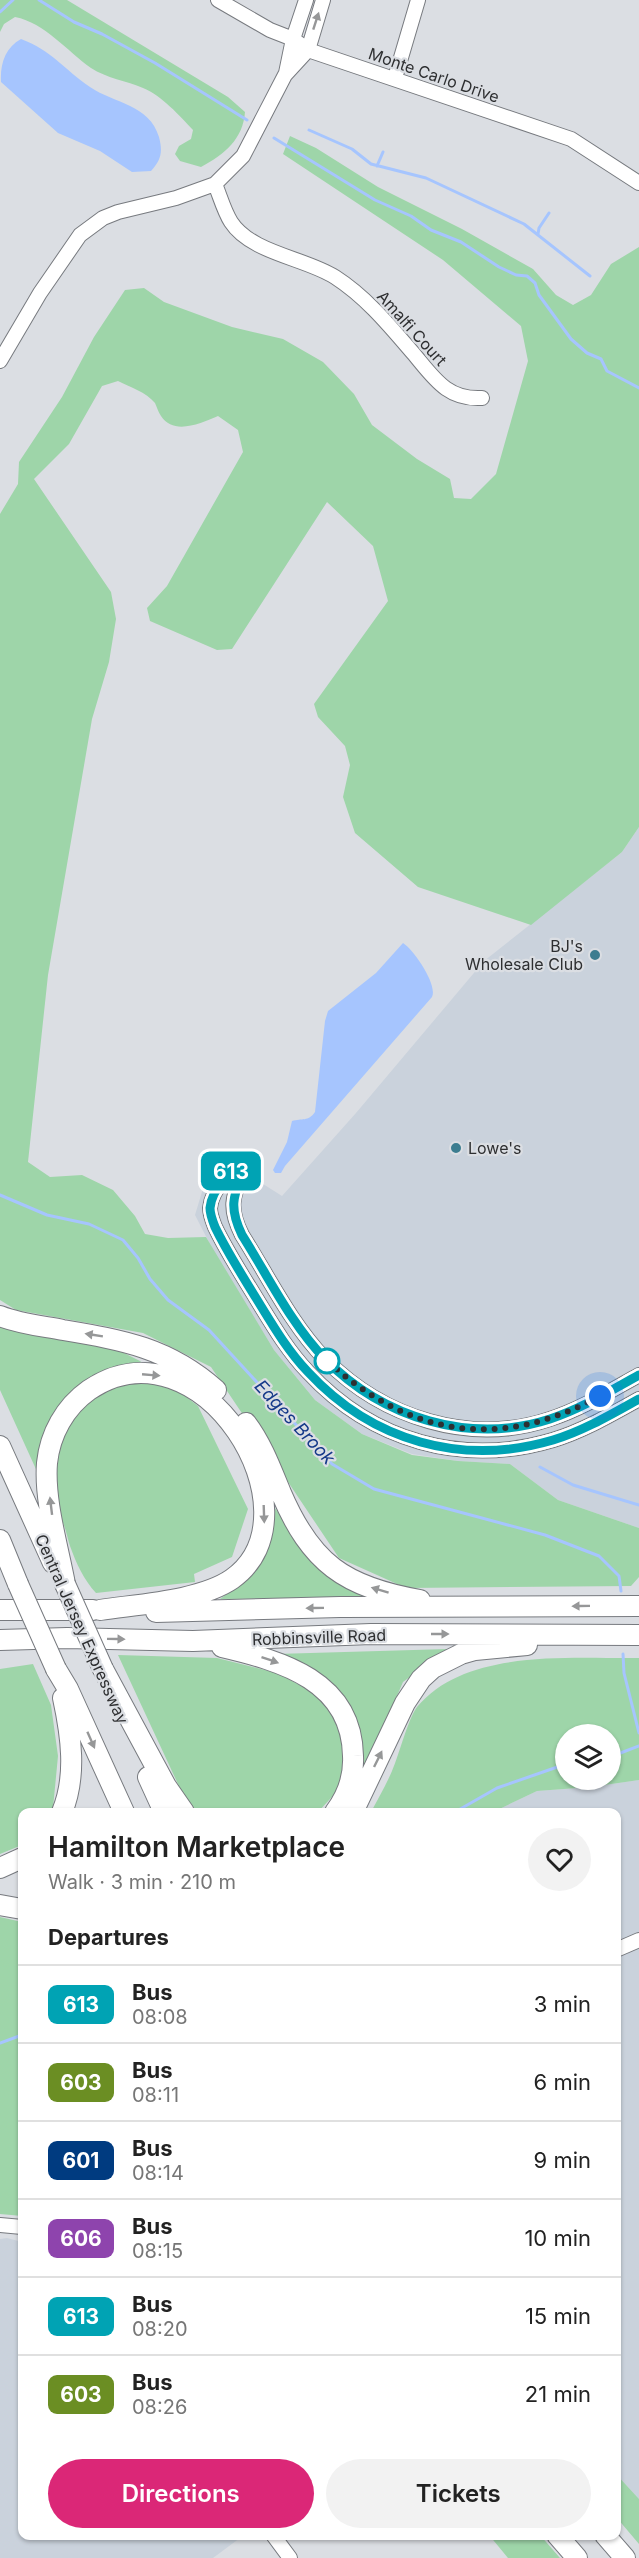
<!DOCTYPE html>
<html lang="en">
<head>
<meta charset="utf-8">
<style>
  :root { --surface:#fff; --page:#f2f2f2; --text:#222; --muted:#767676; --line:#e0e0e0; --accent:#db2777 }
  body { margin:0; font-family:Inter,sans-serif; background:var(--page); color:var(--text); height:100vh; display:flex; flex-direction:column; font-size:22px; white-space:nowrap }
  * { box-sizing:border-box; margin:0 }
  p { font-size:20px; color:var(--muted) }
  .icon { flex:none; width:33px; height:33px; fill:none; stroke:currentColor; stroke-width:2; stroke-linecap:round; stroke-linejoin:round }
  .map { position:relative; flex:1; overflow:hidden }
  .panel { position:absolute; left:18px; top:1808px; width:603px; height:732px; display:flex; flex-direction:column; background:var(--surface); border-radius:12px; box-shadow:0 2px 4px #0004 }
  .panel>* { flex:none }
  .badge { padding:0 12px; border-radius:9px; font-size:21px; line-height:39px }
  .controls { position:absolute; left:555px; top:1724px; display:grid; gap:12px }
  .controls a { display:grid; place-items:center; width:66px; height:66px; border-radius:50%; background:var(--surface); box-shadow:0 2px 4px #0004; font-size:30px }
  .you { position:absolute; width:30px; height:30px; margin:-15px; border:4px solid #fff; border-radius:50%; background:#1a73e8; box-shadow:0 0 0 9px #1a73e833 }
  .map>.badge { position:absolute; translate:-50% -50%; box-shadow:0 0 0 3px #fff }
  h2 { padding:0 30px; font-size:22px; line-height:54px }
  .round { display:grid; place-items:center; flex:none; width:63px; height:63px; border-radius:32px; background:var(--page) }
  .head { display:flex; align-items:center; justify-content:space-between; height:102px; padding:0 30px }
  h1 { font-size:28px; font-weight:600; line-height:45px }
  .action { display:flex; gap:12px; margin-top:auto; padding:12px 30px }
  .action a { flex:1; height:69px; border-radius:36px; background:var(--accent); color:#fff; font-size:24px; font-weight:600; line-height:69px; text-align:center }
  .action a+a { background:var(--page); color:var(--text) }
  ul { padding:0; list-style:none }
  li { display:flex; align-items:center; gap:18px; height:78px; padding:0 30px; border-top:2px solid var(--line) }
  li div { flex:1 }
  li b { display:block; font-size:22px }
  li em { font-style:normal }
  li .badge { min-width:66px; font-weight:700; text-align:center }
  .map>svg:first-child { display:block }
  .built { fill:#cad2dc }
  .green { fill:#9ed5a9; fill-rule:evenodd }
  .water { fill:#a6c5fe }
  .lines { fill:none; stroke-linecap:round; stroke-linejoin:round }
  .stream { stroke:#a6c5fe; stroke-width:3 }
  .minor-casing { stroke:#777a7f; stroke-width:16 }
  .highway-casing { stroke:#777a7f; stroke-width:22 }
  .minor { stroke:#fff; stroke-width:14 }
  .highway { stroke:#fff; stroke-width:20 }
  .highway-bridge-casing { stroke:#777a7f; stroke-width:22; stroke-linecap:butt }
  .highway-bridge { stroke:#fff; stroke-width:20 }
  .oneway { fill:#969798 }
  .line-casing { stroke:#fff; stroke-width:14 }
  .line { stroke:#00a3b4; stroke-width:9 }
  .walk { stroke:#2e2f31; stroke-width:6; stroke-dasharray:0 10.8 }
  .poi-dot { fill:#3c7d90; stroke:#dbdee3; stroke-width:2 }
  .stop-dot { fill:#fff; stroke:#00a3b4; stroke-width:3 }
  .labels { text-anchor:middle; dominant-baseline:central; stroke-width:4.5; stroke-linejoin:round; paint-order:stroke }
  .street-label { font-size:16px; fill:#2e2f31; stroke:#dbdee3 }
  .poi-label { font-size:16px; fill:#2e2f31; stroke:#dbdee3; text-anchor:end }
  .water-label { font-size:18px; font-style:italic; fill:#153989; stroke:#dbdee3 }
</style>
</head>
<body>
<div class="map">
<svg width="639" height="2558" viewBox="0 0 639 2558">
  <rect width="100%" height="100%" fill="#dbdee3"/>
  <path class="built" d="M639,827V1528L558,1500L510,1464L458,1461L412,1454L362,1434L315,1400L274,1350L215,1254L195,1215L208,1172L235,1166L282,1196L356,1113L484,961L622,852Z
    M639,1780V2499L616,2474V1812H493L537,1791L591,1787Z
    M7,2238L22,2242V2535H244L213,2558H0V2239Z"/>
  <path class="green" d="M0,0H67L228,97L245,112C243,139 225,154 201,167L180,161L175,154L179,146L191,139L193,130C180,116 161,95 143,88C127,81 106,78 91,68C67,51 45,23 15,17L4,24L0,32Z
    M290,136L316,148L378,187L462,229L533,269L556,295L573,305L591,295L611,264L639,247V827L622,852L531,925L418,887L355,833L343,797L350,765L345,746L318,717L314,704L388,601L373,546L327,502L232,649L217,650L150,621L147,608L167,586L243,452L238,430L218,416C201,423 174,436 161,416C158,412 157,407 155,403C146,392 130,387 118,381L102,386L69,444L34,479L111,592L116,619L109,662L92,719L48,975L28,1162L50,1177L82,1175L113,1190L135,1216L145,1234L168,1238L206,1237L274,1350L315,1400L362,1434L412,1455L458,1461L510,1464L558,1500L639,1528V1577L631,1586L406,1588L339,1558L211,1367L143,1333L16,1310L0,1300V514L18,484L19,462L62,397L94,337L125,290L144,288L164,302L232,327L283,339L323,362L354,394L372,425L417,459L450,479L454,498L471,499L496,474L528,361L521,326L443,260L283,154Z
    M0,1324L118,1350L140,1361L198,1406L248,1509L232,1557L194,1574L195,1582L96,1593C84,1580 76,1563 70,1546C66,1534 65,1520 55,1511L0,1390Z
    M272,1504L318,1568L368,1598L220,1599L245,1581L267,1550Z
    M448,1649L403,1682L364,1772L355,1724L276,1654Z
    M118,1655L217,1658L277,1673L322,1697L343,1735V1785L318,1812H198L184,1797Z
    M639,1658V1780L591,1787L537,1791L493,1812H371C378,1799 386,1785 392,1771C399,1755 408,1719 417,1707C466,1648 570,1659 639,1658ZM566,1734H610V1779H566Z
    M33,1664L51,1705L58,1756L53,1808L50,1812H22V1845L0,1854V1669Z
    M0,1917L22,1922V2216L0,2214Z
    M616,2474L639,2499V2544L617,2518Z
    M489,2535H540L560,2558H508Z"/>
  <path class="water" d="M21,39C51,50 65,70 90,87C115,104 149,104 159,137C163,152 161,160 151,171L132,172L100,151L58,133L1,82C0,64 5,48 21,39Z
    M403,943C414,950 438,985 432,997L285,1166L281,1173H275L273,1170L287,1142L292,1121C302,1118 308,1122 315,1112L325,1021L328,1011L376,973Z"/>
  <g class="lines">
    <path class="stream" d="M39,0L74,22L102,34L155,63L247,120
      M0,12L13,0
      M309,130L352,149L371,164L426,178L524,224L590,276
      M274,138L375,200L411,216L431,230L461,242L499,267L516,275L527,276L535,283L539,295L571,339L587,353L601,359L607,371L639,388
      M377,166L383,152
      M538,234L539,228L549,213
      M0,1195L47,1215L89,1224L123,1240L138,1258L150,1279L168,1300L209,1330L332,1464L374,1489L545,1535L599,1556L619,1576L621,1591
      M540,1467L573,1485L639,1505
      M623,1654L624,1673L639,1733
      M610,1757L639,1746
      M455,1812L497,1788L566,1764
      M0,2043L22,2035"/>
    <g class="minor-casing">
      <path id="minor" d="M218,0L270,30L293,39L308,50L571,139L639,183
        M286,73L293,39L306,0
        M395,78L418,0
        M215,184C220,196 224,211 231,222C251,253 305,258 335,277C366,297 389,325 413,353C434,378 447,400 482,398
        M0,361L40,293L80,235L103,218L118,212L176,198L215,184L243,156L285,75L308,50L323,0
        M248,1157C233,1169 212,1187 210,1208C210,1214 213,1222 215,1227C227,1252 242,1275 256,1298C272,1324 287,1350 308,1372C372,1441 462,1467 553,1440C583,1431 612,1414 639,1399
        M248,1157C238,1190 224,1200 242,1235C268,1276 291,1324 325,1359C383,1418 470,1446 550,1419C581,1409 610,1391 639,1375
        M616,1950L639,1940
        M0,2225L22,2227
        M273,2535L290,2558"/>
    </g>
    <g class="highway-casing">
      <path id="highway" d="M0,1316C20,1324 42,1326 63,1330C123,1340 169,1348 216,1390
        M246,1423C262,1444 271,1469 281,1493C311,1563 344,1587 420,1600
        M0,1446L53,1563
        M0,1540L18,1584
        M65,1584C58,1546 44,1501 47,1463C50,1434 65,1407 89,1390C201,1314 324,1514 232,1579C200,1601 139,1604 100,1610
        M0,1610H93
        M156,1612L340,1607L639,1606
        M0,1640L67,1638L193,1641L371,1634L639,1635
        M222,1647C282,1661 352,1681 353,1756C354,1776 347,1796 335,1812
        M56,1669L68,1689L124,1812
        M103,1669L166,1786L184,1812
        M148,1777L164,1812
        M62,1812C77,1776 71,1735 63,1698
        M353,1812L405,1703L421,1679L433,1668L461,1654L475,1650L527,1645
        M0,1868L22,1858
        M0,1905L22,1909
        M557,2535L577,2558
        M605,2535L625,2558"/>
    </g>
    <use href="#minor" class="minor"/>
    <use href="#highway" class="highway"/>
    <g class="highway-bridge-casing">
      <path id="highway-bridge" d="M18,1584L56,1669
        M65,1584L103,1669"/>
    </g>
    <use href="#highway-bridge" class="highway-bridge"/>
  </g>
  <defs><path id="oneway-solid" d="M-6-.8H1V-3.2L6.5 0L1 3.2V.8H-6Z" transform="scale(1.5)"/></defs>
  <g class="oneway">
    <use href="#oneway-solid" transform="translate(316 21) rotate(-72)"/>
    <use href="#oneway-solid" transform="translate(94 1335) rotate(-171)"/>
    <use href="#oneway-solid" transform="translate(151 1375) rotate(5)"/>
    <use href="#oneway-solid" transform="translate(51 1506) rotate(-97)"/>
    <use href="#oneway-solid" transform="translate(264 1514) rotate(88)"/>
    <use href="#oneway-solid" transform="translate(380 1590) rotate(-163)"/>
    <use href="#oneway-solid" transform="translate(581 1606) rotate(179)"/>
    <use href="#oneway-solid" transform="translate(315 1608) rotate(179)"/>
    <use href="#oneway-solid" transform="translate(440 1634)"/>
    <use href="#oneway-solid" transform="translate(116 1639) rotate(1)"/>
    <use href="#oneway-solid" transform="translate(270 1660) rotate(19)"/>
    <use href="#oneway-solid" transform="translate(91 1740) rotate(66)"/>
    <use href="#oneway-solid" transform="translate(378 1759) rotate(-64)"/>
  </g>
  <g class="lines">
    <g class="line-casing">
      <path id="line" d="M639,1375C610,1391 581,1409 550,1419C470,1445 383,1418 325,1359C291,1324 268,1276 242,1235C225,1200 238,1190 248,1157C233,1169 212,1187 210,1208C210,1214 213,1222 215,1227C227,1252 242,1275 256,1298C272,1324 287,1350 308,1372C372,1441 462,1467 553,1440C583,1431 612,1414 639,1399"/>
    </g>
    <use href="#line" class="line"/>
    <path class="walk" d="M327,1361L324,1358C408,1436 498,1452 600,1396"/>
  </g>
  <g class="poi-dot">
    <circle cx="595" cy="955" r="6"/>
    <circle cx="456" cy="1148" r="6"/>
  </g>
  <circle class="stop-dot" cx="327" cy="1361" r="12"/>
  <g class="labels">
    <g class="street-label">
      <text transform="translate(434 75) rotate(19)">Monte Carlo Drive</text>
      <text transform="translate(412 328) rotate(48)">Amalfi Court</text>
      <text transform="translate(82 1629) rotate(66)">Central Jersey Expressway</text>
      <text transform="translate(319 1637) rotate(-2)">Robbinsville Road</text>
    </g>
    <g class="poi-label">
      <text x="583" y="946">BJ's<tspan x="583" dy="18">Wholesale Club</tspan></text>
      <text x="468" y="1148" text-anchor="start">Lowe's</text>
    </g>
    <g class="water-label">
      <text transform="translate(295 1422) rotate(47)">Edges Brook</text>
    </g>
  </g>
</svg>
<div class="controls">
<a><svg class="icon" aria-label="layers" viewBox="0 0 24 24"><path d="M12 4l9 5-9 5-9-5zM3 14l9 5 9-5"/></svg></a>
</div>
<div class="you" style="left:600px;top:1396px"></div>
<b class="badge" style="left:231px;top:1171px;background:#00a3b4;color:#fff">613</b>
<section class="panel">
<div class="head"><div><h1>Hamilton Marketplace</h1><p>Walk · 3 min · 210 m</p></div><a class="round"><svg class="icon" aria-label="heart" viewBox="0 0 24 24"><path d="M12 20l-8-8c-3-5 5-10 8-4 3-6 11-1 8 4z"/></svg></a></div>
<h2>Departures</h2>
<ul>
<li><span class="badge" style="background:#00a3b4;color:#fff">613</span><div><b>Bus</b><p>08:08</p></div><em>3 min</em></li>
<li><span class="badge" style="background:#6b8e23;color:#fff">603</span><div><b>Bus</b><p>08:11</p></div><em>6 min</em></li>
<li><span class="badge" style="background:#003b80;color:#fff">601</span><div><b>Bus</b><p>08:14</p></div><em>9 min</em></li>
<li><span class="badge" style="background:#8e44ad;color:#fff">606</span><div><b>Bus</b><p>08:15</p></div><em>10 min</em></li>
<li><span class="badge" style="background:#00a3b4;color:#fff">613</span><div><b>Bus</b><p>08:20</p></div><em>15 min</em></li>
<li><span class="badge" style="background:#6b8e23;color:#fff">603</span><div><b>Bus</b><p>08:26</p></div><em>21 min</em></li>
</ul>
<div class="action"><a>Directions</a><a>Tickets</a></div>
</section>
</div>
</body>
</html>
